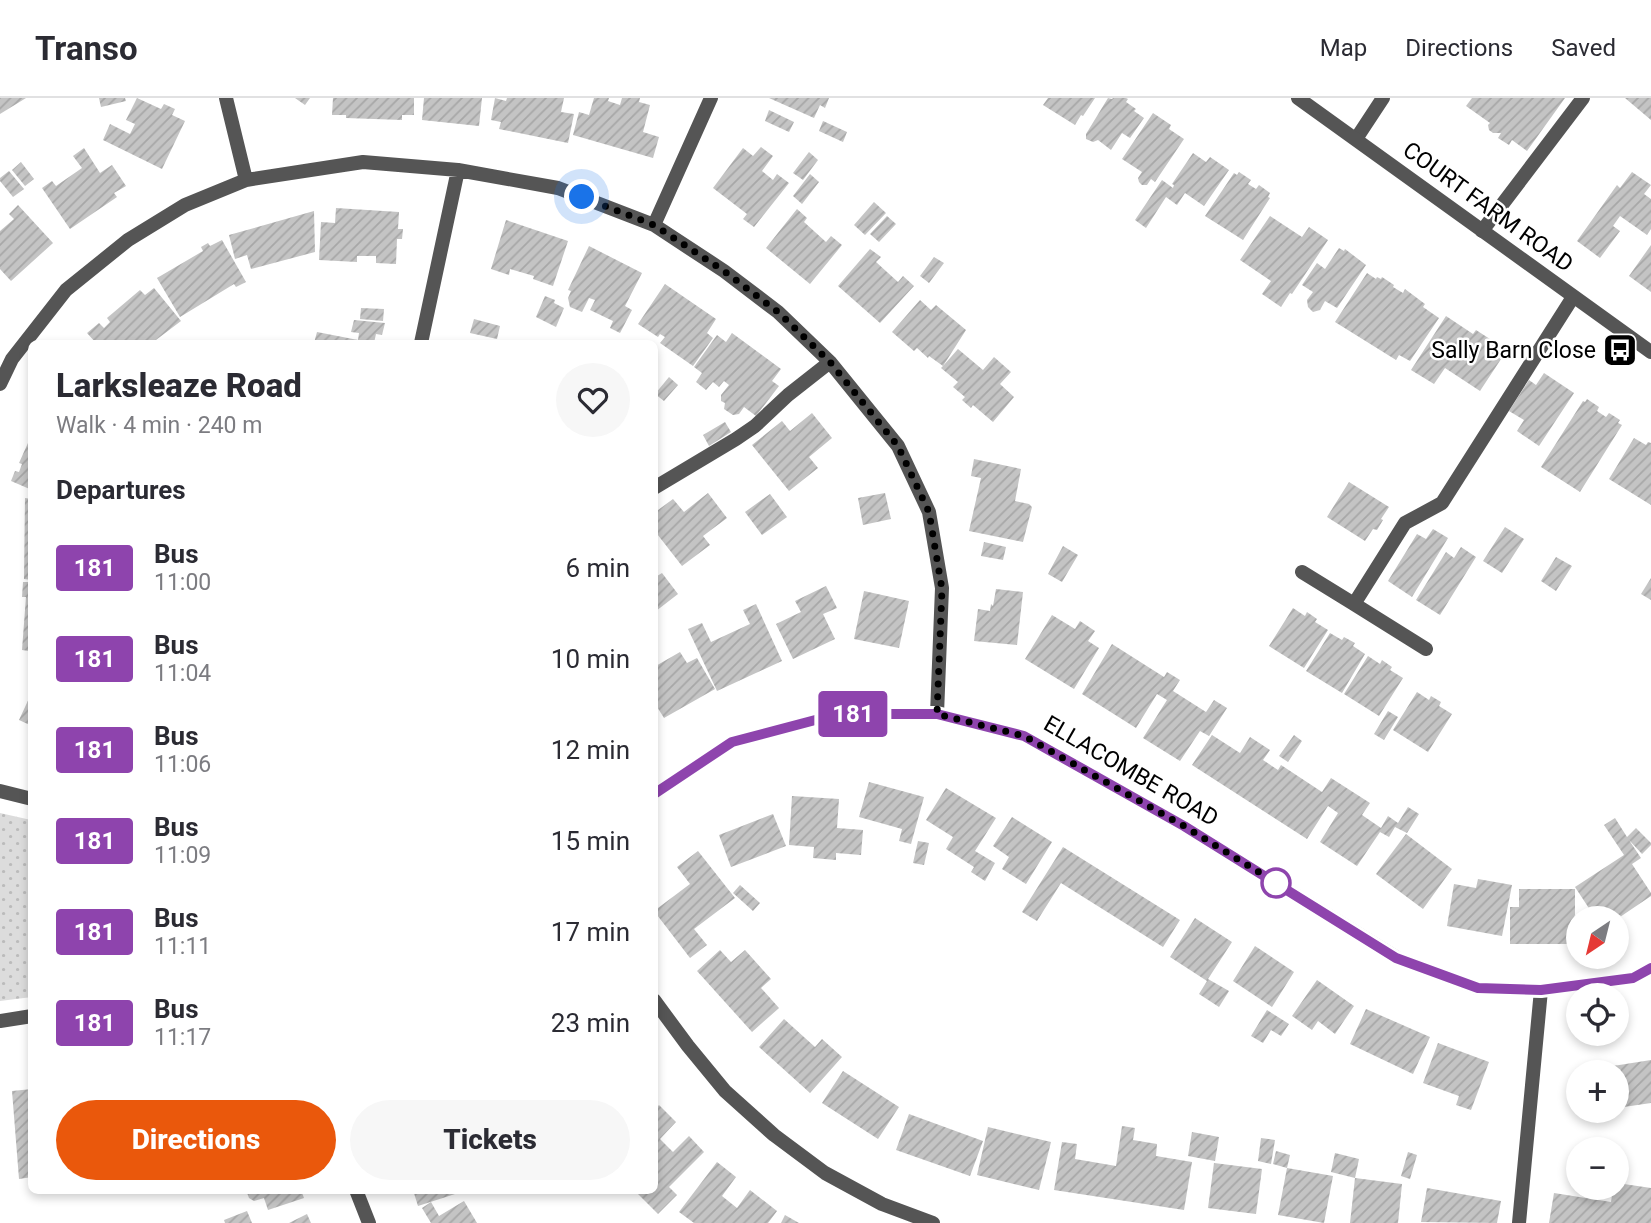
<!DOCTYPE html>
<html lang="en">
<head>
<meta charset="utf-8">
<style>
  :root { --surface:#fff; --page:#f7f7f7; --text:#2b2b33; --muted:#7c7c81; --line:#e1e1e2; --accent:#ea580c }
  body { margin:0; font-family:Roboto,sans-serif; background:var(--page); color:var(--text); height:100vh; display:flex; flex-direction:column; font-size:26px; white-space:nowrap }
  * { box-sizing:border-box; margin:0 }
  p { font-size:23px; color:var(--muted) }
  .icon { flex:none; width:38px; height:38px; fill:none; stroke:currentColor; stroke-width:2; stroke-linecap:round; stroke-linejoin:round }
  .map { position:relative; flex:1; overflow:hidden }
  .drawer { position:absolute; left:28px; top:242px; width:630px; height:854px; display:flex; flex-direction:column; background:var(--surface); border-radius:10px; box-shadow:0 4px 10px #0003 }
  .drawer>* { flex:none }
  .badge { padding:0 14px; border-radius:5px; font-size:24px; line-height:46px }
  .needle { width:46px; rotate:215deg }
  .tools { position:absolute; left:1566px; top:808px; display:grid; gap:14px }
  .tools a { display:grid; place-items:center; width:63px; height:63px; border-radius:50%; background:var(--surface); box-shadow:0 4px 10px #0003; font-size:35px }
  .you { position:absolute; width:35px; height:35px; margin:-18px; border:5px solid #fff; border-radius:50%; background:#1a73e8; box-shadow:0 0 0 10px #1a73e833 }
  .map>.badge { position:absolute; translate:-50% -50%; box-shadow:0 0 0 4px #fff }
  h2 { padding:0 28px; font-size:26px; line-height:63px }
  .round { display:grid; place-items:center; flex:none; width:74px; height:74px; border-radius:37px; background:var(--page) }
  .overview { display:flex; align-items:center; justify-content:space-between; height:119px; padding:0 28px }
  h1 { font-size:33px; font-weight:800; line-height:52px }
  .button { display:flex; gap:14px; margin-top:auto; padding:14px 28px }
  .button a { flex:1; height:80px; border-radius:42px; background:var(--accent); color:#fff; font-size:28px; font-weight:800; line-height:80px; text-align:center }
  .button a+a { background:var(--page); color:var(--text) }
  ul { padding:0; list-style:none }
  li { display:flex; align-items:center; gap:21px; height:91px; padding:0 28px }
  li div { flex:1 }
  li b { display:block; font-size:26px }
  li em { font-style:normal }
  li .badge { min-width:77px; font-weight:700; text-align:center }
  header { display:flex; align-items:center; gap:42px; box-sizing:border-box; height:98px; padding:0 35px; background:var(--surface); border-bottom:2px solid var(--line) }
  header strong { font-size:33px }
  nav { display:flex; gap:38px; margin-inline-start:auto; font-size:24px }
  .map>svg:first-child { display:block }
  .grass { fill:url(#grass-dots) }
  .building { fill:url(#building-hatch) }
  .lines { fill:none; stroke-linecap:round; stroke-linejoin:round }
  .service { stroke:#555; stroke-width:14 }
  .minor { stroke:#555; stroke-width:14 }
  .tertiary { stroke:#555; stroke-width:14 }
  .line-casing { stroke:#fff; stroke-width:16 }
  .line { stroke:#8e44ad; stroke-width:10 }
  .walk { stroke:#000; stroke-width:7; stroke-dasharray:0 12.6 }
  .stop-dot { fill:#fff; stroke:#8e44ad; stroke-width:3.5 }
  .labels { text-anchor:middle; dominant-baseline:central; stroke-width:5; stroke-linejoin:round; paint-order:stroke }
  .street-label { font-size:23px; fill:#000; stroke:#fff }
  .poi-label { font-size:23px; fill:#000; stroke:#fff; text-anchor:end }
</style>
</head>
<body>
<header>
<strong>Transo</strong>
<nav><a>Map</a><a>Directions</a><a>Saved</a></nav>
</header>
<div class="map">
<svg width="1651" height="1125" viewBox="0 0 1651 1125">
  <defs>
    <pattern id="grass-dots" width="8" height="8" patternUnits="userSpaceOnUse" patternTransform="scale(1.75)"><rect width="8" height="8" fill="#dcdcdc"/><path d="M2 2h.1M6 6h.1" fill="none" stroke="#bbb" stroke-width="1.8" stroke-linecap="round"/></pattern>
    <pattern id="building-hatch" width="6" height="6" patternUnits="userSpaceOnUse" patternTransform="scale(1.75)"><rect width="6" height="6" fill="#c4c4c4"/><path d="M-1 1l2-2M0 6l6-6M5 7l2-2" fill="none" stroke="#a7a7a7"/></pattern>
  </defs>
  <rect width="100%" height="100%" fill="#fff"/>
  <path class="grass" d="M0,715L31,722L32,899L0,903Z"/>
  <path class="building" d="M0,0H26L0,16Z
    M99,0H125L126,3L101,9Z
    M137,0L161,11L164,6L175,11L172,17L185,23L162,71L103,42L110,26L130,36L135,26L126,22Z
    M295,0H310L305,7Z
    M333,0H414V17H402V22L346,20V17H332Z
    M424,0H482L479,28L422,22Z
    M495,0L506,3L507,0H564L561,14L574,16L568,45L499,31L501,24L491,22Z
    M594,0H609L608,3L620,7L622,0H640L639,4L650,7L643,34L659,39L653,60L573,37L579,14L589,17Z
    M769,0H829L825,10L820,7L814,20Z
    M1048,0H1095L1083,18L1081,17L1075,27L1043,7Z
    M1108,0L1112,1L1113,0H1126L1128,1L1126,4L1136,11L1134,13L1144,20L1130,40L1122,35L1111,52L1098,42L1093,44L1086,41V36Z
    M1472,0H1565L1527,53L1512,42L1509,47L1498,40L1501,35H1493L1489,32L1488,27L1490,25L1466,8Z
    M1625,0H1651V22Z
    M769,12L794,24L789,34L765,23Z
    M1153,15L1171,27L1169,31L1184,41L1155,84L1151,81L1147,87H1142L1139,84L1138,80L1142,74L1122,61Z
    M823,23L847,34L843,44L819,33Z
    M761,49L773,58L762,73L773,82L777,76L789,85L754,129L743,121L747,116L713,90L743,50L753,58Z
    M84,50L100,75L112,67L126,88L114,95L117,99L70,131L42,90L52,83L56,88L82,70L73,58Z
    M809,54L818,62L803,82L793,75Z
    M1193,55L1206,64L1210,59L1229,72L1204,108L1185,95L1177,107L1166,99L1146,130L1135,122L1162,82L1173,90L1174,87L1172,86Z
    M21,64L34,81L25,88L12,72Z
    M9,73L24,91L13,99L0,83V80Z
    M1239,74L1251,82L1248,86L1256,91L1259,87L1270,95L1268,99L1270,100L1243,142L1205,118L1234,75L1237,77Z
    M1632,74L1651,87L1644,96L1651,101V131L1647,137L1620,118L1613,128L1620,133L1600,160L1577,143L1617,87L1620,90Z
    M810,76L819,84L802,106L793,98Z
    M874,104L886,115L865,137L854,127Z
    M18,107L53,145L11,183L0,171V133L14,121L9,116Z
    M336,110L399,114L398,131H403L402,141H397L396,166L376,165V158H357V164L319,162L321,124L335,125Z
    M797,111L807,120L804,124L826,144L831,138L842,147L810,186L766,150Z
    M314,113L315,154L251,171L247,157L235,161L229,137Z
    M887,118L896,126L879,144L870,136Z
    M1270,118L1302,139L1309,129L1328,142L1292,196L1290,195L1281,209L1262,196L1271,183L1240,162Z
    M506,122L568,143L553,188L533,181L534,178L510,171L509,177L491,171Z
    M222,142L246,184L236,189L234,186L180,219L157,180L203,153L201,149L208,145L210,148Z
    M1651,147V194L1629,178Z
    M589,148L642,175L625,208L632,212L620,235L610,230L613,223L590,212L595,202L589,200L582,214L570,209L568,200L571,193L568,192Z
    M1339,150L1344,153L1345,151L1366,167L1337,210L1325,203L1320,212L1313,214L1308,209L1307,202L1313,194L1302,187L1317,165L1325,171Z
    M870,151L881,159L876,164L898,184L903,178L914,188L880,225L838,188Z
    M934,159L944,165L929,185L920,178Z
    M1367,175L1376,181L1377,179L1381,181L1382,179L1394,187L1393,189L1403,195L1405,191L1425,206L1423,209L1439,220L1410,263L1399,257L1396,262L1335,224Z
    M665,186L716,221L707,235L713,240L693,268L660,245L665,239L660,236L658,239L638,226Z
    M154,190L181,223L152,245H96L87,235L99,225L104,230L110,224L107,220L140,192L145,197Z
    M545,198L555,202L554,205L564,210L556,229L536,219Z
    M920,202L931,212L936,207L966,232L943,268L958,251L983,272L994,259L1011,274L1000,286L1014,299L993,324L973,307L971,310L962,302L965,299L953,289L958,284L941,270L943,268L929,258L928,260L917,250L914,253L892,234Z
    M361,210L384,211L383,223L360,221Z
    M1446,218L1473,236L1476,232L1507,252L1480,293L1445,270L1434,286L1411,272Z
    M474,221L500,228L497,241L470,235Z
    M354,222L385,225L382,237L376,236L374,245H314L317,234L358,242L359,235L351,234Z
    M732,235L781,271L772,283L779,288L756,318L744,309L739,316L733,317L724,311L725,305L721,303V297L729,287L724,283L719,289L713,284L706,292L696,284L702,275L694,269L717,237L726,244Z
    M1544,275L1574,295L1539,348L1517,333L1524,322L1509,313L1529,282L1536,287Z
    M669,279L678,287L664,303L655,296Z
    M1587,301L1599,309L1597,313L1606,319L1609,315L1620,322L1618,325L1622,327L1580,394L1541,369L1583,303L1585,304Z
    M812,315L832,340L809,359L818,370L789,393L752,347L782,323L790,333Z
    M725,324L731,334L709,348L703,337Z
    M32,336V392L11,383L15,373L19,374L22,366L19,365Z
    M1634,340L1646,347L1648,344L1651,345V407L1609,381Z
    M974,361L1021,371L1015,403L1029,406L1032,409L1023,444L969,433L981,380L971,378Z
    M1349,384L1389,409L1381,421L1383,422L1377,432L1373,431L1365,443L1327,419Z
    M708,395L727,420L703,438L710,447L682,468L654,432V415L673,401L684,414Z
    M885,395L891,421L863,427L858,400Z
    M770,396L787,419L762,437L745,414Z
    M25,400L32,401V482L24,481Z
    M1505,429L1524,441L1502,475L1483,463Z
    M1433,431L1448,440L1412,499L1388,483L1417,436L1426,441Z
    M984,444L1006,449L1003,462L981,458Z
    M1063,448L1078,457L1062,484L1048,476Z
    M1461,449L1476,459L1440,517L1416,502L1446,454L1454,460Z
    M1556,459L1572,468L1556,493L1541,483Z
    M662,475L678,496L656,513L654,480Z
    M1651,480V502L1641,496Z
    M23,484H32V563H29V553L22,552L26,499H22Z
    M826,488L837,510L823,516L835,541L793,561L776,526L801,514L795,503Z
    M996,491L1023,494L1017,547L974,543L978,511L990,513L991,506L993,508Z
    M864,493L909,503L899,550L854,541Z
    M756,506L782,563L717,593L688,531L702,525L711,544L750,526L743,512Z
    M1293,510L1305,518L1307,514L1317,521L1315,524L1328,532L1304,570L1269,548Z
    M1052,517L1075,531L1080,523L1095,533L1088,543L1099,550L1074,591L1025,561Z
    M1330,535L1342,542L1344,539L1355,545L1353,548L1365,556L1342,595L1306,573Z
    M1112,546L1164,579L1167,574L1180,582L1173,593L1206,614L1214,602L1227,610L1209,638L1200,633L1180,663L1143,640L1167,602L1157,596L1136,630L1082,596Z
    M680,554L687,565L697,560L715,591L664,620L654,604V583L657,582L654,579V569Z
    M1368,558L1380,566L1382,562L1392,569L1390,572L1403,580L1379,618L1344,596Z
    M32,594V628L19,622Z
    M1417,594L1429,602L1431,598L1441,604L1439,608L1452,616L1428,654L1393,632Z
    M1388,613L1398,619L1384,642L1374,636Z
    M1212,637L1240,655L1250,639L1270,652L1263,662L1278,672L1281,667L1322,694L1331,680L1370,705L1362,717L1381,730L1388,718L1398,725L1408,709L1419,716L1407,735L1395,729L1389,739L1380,734L1357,768L1320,744L1338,715L1328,708L1307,741L1192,667Z
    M1294,637L1302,643L1288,664L1279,658Z
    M869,684L924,699L911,746L899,743L902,731L859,719Z
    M946,690L996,720L975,753L995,765L985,783L971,774L974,769L946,751L953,739L926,722Z
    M792,698L839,701L837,730L863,732L861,757L836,755V762L813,760L814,749L789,747Z
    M773,716L786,748L731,769L719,737Z
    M1012,719L1052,744L1026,786L1002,771L1009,759L993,748Z
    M1615,720L1627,739L1636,730L1651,745V747L1642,756L1629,742L1641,760L1632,766L1651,795V798L1617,821H1596L1575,789L1624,757L1604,727Z
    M1406,736L1452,771L1423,811L1376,776Z
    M918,743L929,745L924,767L913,765Z
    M1063,749L1180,822L1163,849L1061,785L1037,823L1022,814Z
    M698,753L735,800L694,831L707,847L690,860L654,813L690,786L677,769Z
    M1478,781L1512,787L1502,838L1447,828L1454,786L1476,790Z
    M740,787L760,805L753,813L733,795Z
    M1519,791H1575V817H1592V821H1578V846H1510V809H1519Z
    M1195,820L1232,844L1208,881L1229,893L1219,909L1199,896L1207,883L1170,859Z
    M1255,848L1294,874L1272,909L1233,883Z
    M720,852L731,864L745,852L771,881L761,890L779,910L752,934L697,873Z
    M1317,882L1354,908L1335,936L1318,923L1312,932L1292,918Z
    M1366,911L1430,939L1413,976L1350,946Z
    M1267,912L1289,926L1281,938L1271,932L1263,945L1251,938Z
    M784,921L815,949L822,941L842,959L810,995L759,949Z
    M1438,945L1489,964L1471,1012L1456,1007L1459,998L1423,985Z
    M1651,962V1005L1617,1010V975H1578V984H1577L1575,974Z
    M843,973L899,1009L878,1041L822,1005Z
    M32,991V1079L19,1081L12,993Z
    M659,1007L676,1024L660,1041L673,1054L689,1038L704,1054L669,1089L677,1097L658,1116L634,1092H654V1012Z
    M909,1016L983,1043L970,1078L896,1052Z
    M1122,1028L1135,1030L1133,1042L1157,1046L1156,1058L1192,1064L1184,1112L1054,1092L1062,1044L1077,1046L1075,1061L1116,1068Z
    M988,1029L1051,1044L1039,1092L977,1077Z
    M1192,1034L1219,1039L1215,1063L1188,1058Z
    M1261,1040L1275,1042L1271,1066L1258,1063Z
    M1276,1053L1290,1057L1287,1070L1273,1066Z
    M1408,1054L1417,1057L1410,1081L1401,1078Z
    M1335,1055L1359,1061L1355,1080L1331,1074Z
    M717,1064L736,1079L722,1098L737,1110L750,1092L777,1113L768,1125H694L679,1114Z
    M1214,1065L1262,1071L1256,1116L1208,1110Z
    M1287,1070L1333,1078L1324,1125L1278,1117Z
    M1355,1080L1402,1086L1398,1125H1350Z
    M1617,1085L1651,1090V1125H1549L1554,1095L1611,1104L1613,1090H1617Z
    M1427,1090L1501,1103L1497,1125L1421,1124Z
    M246,1092H301L304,1100L268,1112L264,1100L254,1103L249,1100Z
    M413,1092H454L455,1096L418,1108Z
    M464,1103L477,1125H431L422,1110L431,1104L439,1118Z
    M247,1113L252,1125H225L224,1122Z
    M307,1116L311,1125H289Z
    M785,1117L799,1125H781Z"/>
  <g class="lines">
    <path class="service" d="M1482,133L1583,0"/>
    <path class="minor" d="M226,0L246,82
      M1356,41L1383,0
      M654,127L711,0
      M421,245L458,72
      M0,286L12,261L66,192L128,142L185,107L246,82L363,64L458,72L558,90L654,127L724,173L778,214L830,264L898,348L929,414L942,490L937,616
      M654,390L736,341L755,328L788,297L830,264
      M1302,474L1354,506
      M1426,551L1354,506L1405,425L1442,405L1573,199
      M0,693L32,701
      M654,696L732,644L838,616H937L1024,638L1184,728L1397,860L1477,890L1541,892L1633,880L1651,870
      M654,902L688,948L725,993L774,1037L825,1075L882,1106L933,1125
      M0,923L32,918
      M356,1092L369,1125
      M1519,1125L1541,892"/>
    <path class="tertiary" d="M1298,0L1651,254"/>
  </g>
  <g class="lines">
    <g class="line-casing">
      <path id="line" d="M654,696L732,644L838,616H937L1024,638L1184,728L1396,860L1478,890L1541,892L1633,880L1651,870"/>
    </g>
    <use href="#line" class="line"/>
    <path class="walk" d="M582,99L654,127L724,173L778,214L830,264L898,348L929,414L942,491L937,616L1024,638L1184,728L1278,786L1276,785"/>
  </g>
  <defs>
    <g id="bus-square" transform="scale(1.75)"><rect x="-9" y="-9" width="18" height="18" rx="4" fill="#000" stroke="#fff"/><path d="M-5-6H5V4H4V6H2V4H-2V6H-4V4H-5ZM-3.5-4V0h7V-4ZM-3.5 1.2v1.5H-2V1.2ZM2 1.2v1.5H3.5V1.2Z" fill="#fff"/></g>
  </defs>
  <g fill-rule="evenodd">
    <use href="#bus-square" x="1620" y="252"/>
  </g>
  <circle class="stop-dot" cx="1276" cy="785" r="14"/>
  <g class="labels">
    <g class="street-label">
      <text transform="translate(1488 109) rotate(36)">COURT FARM ROAD</text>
      <text transform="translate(1131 673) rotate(30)">ELLACOMBE ROAD</text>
    </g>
    <g class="poi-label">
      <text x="1596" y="252">Sally Barn Close</text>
    </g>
  </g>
</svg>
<div class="tools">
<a><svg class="needle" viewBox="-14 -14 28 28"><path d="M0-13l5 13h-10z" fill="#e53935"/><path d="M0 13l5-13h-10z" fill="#7c7c81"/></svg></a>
<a><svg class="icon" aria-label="locate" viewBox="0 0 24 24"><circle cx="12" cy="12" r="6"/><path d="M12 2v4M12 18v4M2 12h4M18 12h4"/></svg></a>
<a>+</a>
<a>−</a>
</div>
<div class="you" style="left:582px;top:99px"></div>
<b class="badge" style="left:853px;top:616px;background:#8e44ad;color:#fff">181</b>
<section class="drawer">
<div class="overview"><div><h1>Larksleaze Road</h1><p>Walk · 4 min · 240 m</p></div><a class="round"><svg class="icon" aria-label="heart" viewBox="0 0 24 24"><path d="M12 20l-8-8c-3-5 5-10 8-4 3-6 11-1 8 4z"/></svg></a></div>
<h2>Departures</h2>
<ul>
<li><span class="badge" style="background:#8e44ad;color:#fff">181</span><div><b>Bus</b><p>11:00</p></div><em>6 min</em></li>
<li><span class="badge" style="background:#8e44ad;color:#fff">181</span><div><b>Bus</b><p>11:04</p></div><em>10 min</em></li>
<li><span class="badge" style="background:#8e44ad;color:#fff">181</span><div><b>Bus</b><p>11:06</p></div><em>12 min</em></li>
<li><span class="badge" style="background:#8e44ad;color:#fff">181</span><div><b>Bus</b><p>11:09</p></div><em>15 min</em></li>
<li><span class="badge" style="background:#8e44ad;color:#fff">181</span><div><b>Bus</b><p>11:11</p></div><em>17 min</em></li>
<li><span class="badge" style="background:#8e44ad;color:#fff">181</span><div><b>Bus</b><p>11:17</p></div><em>23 min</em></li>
</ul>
<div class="button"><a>Directions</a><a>Tickets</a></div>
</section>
</div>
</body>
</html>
